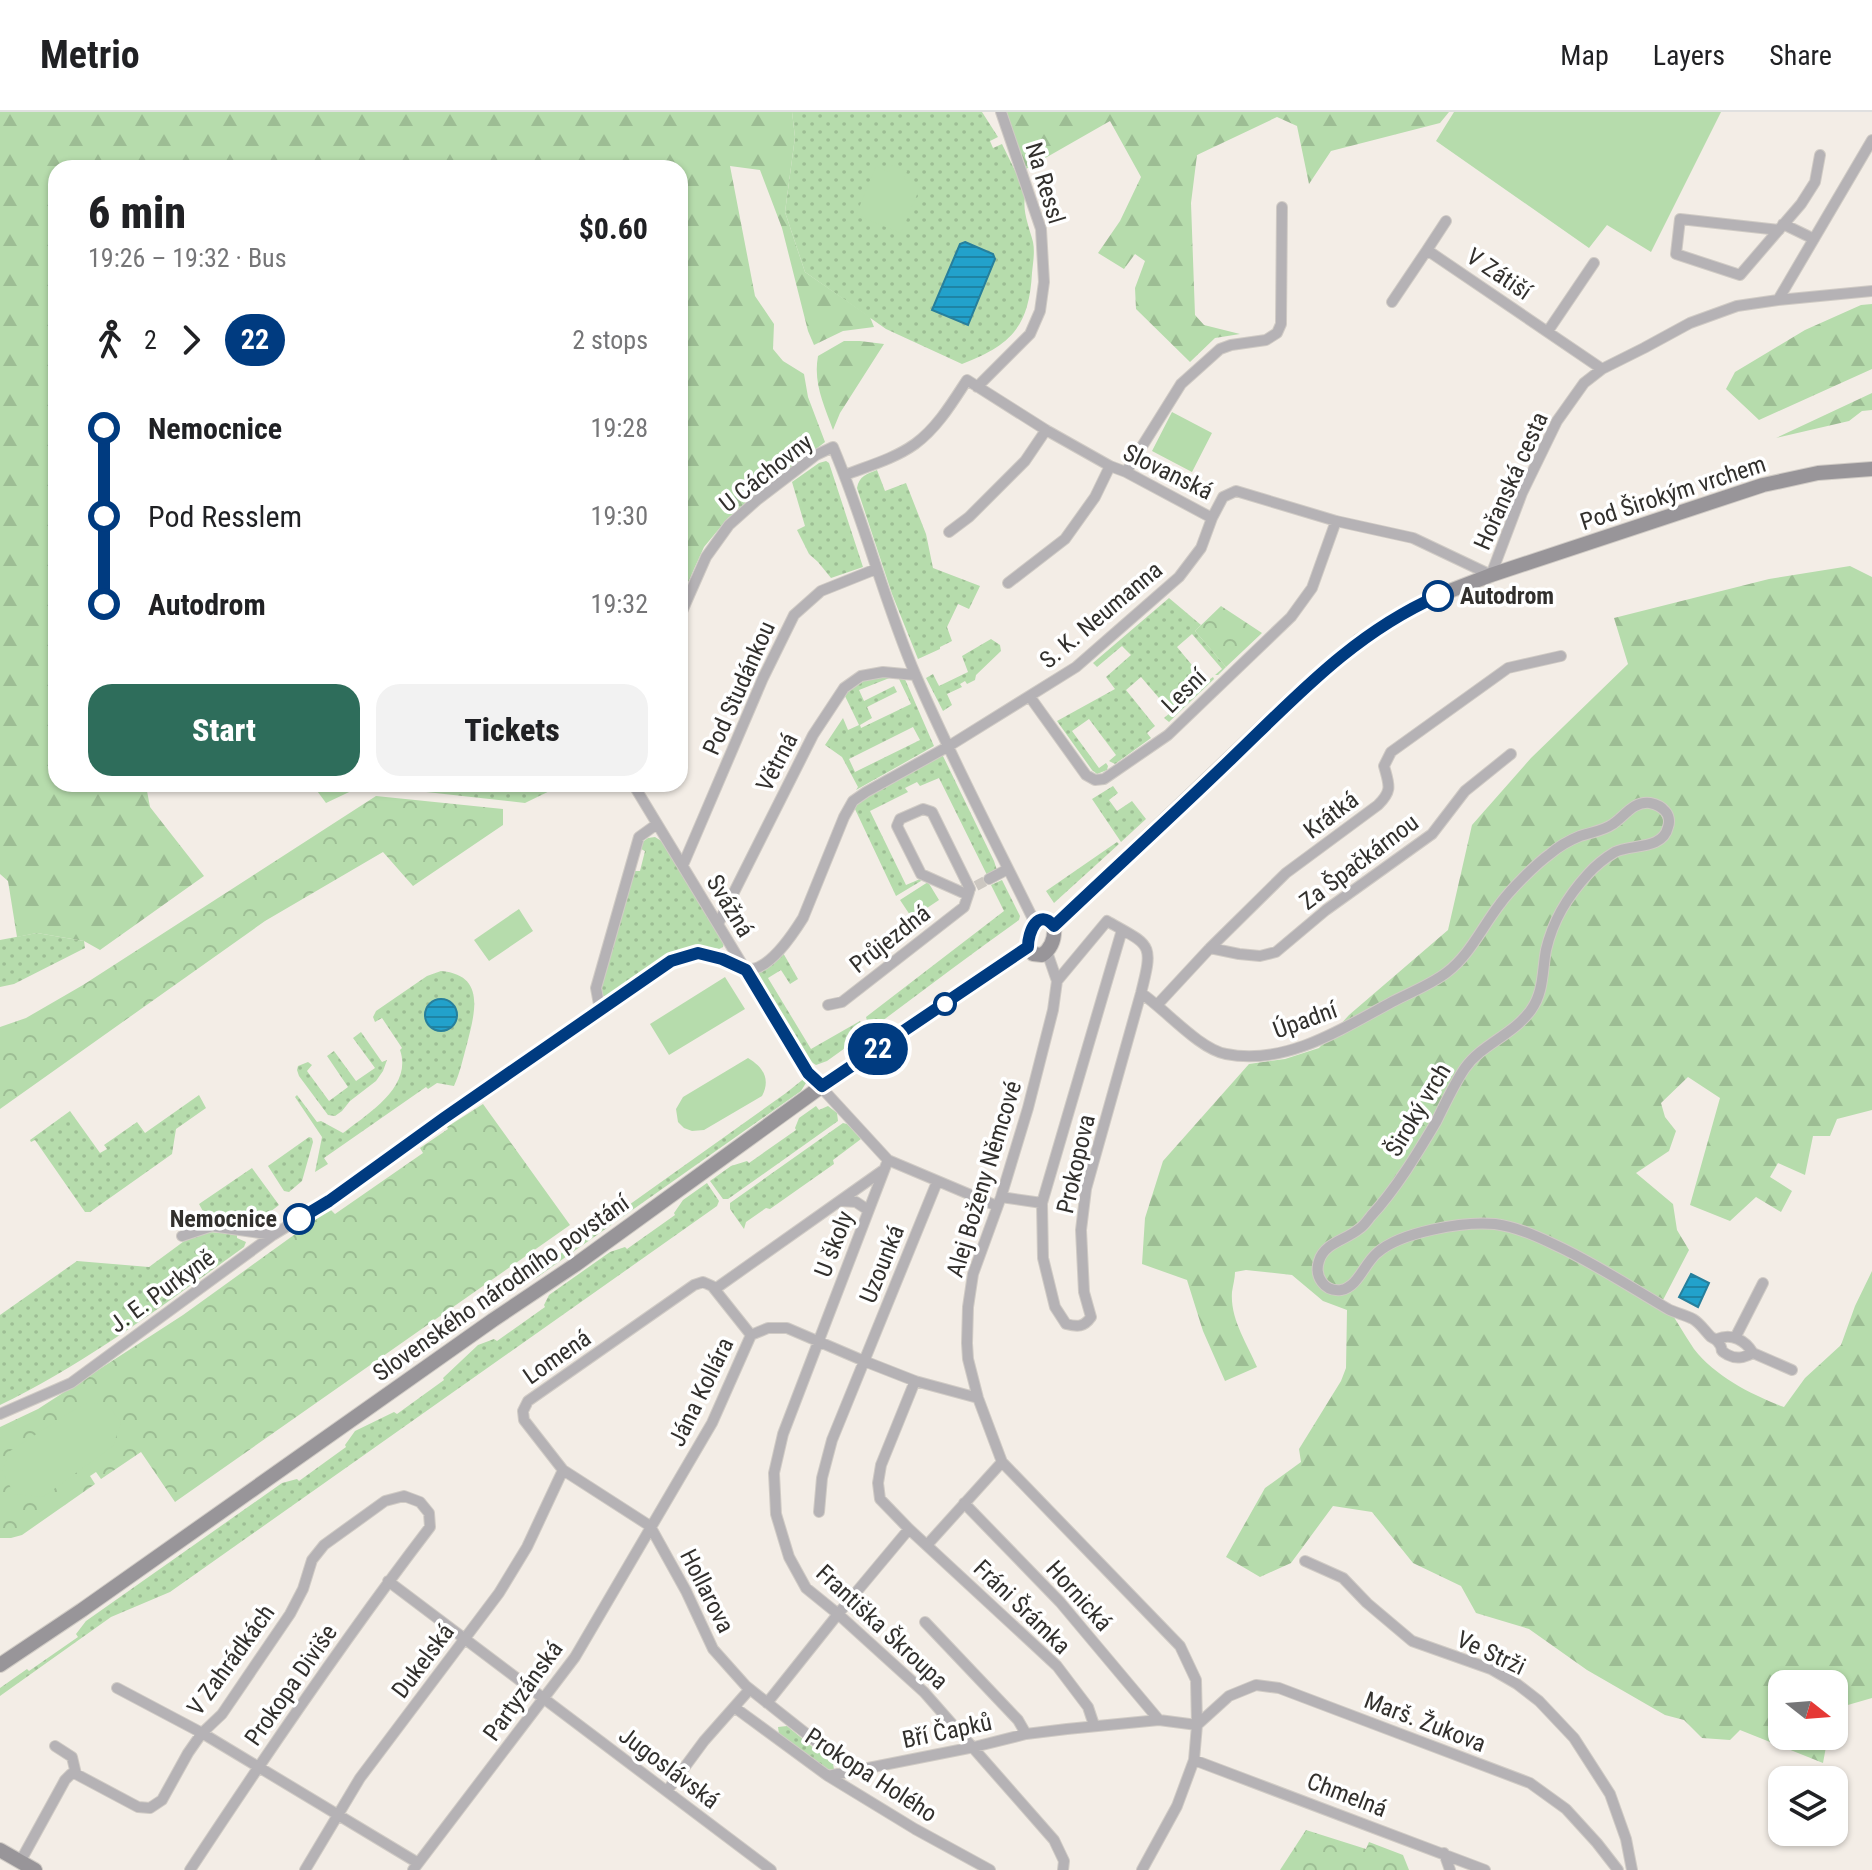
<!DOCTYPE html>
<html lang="en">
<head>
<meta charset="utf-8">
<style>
  :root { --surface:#fff; --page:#f2f2f2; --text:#202124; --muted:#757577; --line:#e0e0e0; --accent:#2e6d5b }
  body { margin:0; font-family:"Roboto Condensed",sans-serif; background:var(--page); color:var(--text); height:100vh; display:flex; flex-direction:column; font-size:30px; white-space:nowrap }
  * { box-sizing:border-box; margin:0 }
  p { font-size:26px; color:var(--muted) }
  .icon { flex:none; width:44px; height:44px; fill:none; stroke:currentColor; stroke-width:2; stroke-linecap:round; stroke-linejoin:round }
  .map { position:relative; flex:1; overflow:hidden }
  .drawer { position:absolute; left:48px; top:48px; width:640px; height:632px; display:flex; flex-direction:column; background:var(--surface); border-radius:24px; box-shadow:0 2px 6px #0004 }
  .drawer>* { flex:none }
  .badge { padding:0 16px; border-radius:26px; font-size:28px; line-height:52px }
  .needle { width:52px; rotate:107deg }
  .controls { position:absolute; left:1768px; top:1558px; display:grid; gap:16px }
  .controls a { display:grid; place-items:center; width:80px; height:80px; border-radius:16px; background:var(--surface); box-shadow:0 2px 6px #0004; font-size:40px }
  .map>.badge { position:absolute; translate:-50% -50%; box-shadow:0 0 0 4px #fff }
  .legs { display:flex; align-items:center; gap:12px; height:88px; padding:0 40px; font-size:26px }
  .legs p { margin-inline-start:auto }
  .summary { display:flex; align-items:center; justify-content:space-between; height:136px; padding:0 40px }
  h1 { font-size:44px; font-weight:800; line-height:60px }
  .button { display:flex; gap:16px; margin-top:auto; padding:16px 40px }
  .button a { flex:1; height:92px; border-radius:24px; background:var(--accent); color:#fff; font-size:32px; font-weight:800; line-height:92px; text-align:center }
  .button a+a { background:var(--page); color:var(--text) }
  ul { padding:0 40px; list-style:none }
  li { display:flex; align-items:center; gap:28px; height:88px; font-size:30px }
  li i { display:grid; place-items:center; width:12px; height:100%; margin:0 10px; background:currentColor }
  li i::after { content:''; width:20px; height:20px; margin:-10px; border:6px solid; border-radius:50%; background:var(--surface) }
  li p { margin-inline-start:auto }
  li:first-child i { background:linear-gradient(#0000 50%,currentColor 0) }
  li:last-child i { background:linear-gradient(currentColor 50%,#0000 0) }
  header { display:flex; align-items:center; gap:48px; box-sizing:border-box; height:112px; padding:0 40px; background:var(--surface); border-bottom:2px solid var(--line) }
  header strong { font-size:38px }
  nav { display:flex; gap:44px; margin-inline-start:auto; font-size:28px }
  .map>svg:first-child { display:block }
  .grass { fill:url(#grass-dots); fill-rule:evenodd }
  .forest { fill:url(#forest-firs) }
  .park { fill:url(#park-crowns) }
  .pitch { fill:#b6dcac }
  .water { fill:url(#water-rules); stroke:#277f9c; stroke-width:2 }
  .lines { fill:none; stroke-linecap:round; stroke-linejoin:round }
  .street-tunnel { stroke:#ccc7c1; stroke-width:10; stroke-dasharray:10 5; stroke-linecap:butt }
  .street-casing { stroke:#d0cbc5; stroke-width:12 }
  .secondary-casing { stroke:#d0cbc5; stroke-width:16 }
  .street { stroke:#b5b2b5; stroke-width:10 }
  .secondary { stroke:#989599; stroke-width:14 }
  .line-1-casing { stroke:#fff; stroke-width:18 }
  .line-1 { stroke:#003b80; stroke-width:12 }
  .stop-1-dot { fill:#fff; stroke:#003b80; stroke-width:4 }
  .labels { text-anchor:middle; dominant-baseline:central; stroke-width:7; stroke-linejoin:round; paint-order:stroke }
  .street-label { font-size:24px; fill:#32302d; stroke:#fff }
  .stop-label { font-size:24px; font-weight:bold; fill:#32302d; stroke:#fff; text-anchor:start }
</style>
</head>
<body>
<header>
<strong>Metrio</strong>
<nav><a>Map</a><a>Layers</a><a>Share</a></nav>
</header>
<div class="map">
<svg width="1872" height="1758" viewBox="0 0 1872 1758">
  <defs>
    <pattern id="grass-dots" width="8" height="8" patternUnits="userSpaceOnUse" patternTransform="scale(2)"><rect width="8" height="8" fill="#b6dcac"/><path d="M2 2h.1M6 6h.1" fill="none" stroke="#9dbd94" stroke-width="1.8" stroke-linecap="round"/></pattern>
    <pattern id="forest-firs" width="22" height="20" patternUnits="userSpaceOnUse" patternTransform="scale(2)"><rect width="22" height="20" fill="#b6dcac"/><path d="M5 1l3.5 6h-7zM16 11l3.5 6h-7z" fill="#9dbd94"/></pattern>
    <pattern id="park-crowns" width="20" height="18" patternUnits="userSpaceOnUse" patternTransform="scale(2)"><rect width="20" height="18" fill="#b6dcac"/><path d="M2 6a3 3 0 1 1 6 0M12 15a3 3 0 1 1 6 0" fill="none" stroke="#9dbd94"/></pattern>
    <pattern id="water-rules" width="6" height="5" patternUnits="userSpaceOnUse" patternTransform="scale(2)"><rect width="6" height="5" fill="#22a1cb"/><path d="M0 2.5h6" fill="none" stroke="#1e84a5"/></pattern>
  </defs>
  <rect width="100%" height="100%" fill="#f3ede6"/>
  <path class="grass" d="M792,0H982L998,25L990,29L993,36L1002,32L1026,81C1021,97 1029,114 1033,130C1035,140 1033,151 1032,161C1029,215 1011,233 962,252L886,217L805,160L785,100L795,25Z
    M826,349L829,351L863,455L831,466L818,450L809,442L797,418L805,414L792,370L819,351Z
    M877,358L885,379L906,371L926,422L933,456L980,474L969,497L958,492L947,515L952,529L940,535V537L918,547L892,482L857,376C859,364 867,362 877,358Z
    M1169,486L1201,513L1195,519L1226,555L1218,563H1215L1222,557L1192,522L1177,535L1206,570L1213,565L1214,567L1169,610L1164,606L1171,600L1141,565L1126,578L1155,614L1147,621L1151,626L1115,652L1109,649L1116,643L1089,607L1072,619L1099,656L1106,651L1108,654L1107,658L1097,662L1092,658L1057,609L1115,577L1106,565L1131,543L1122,534L1097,555L1093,551Z
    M991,527L1000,533L1001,539L976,563L975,568L967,572L965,569L960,572L962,575L947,582L952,593L943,599L926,566L933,562L939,574L968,560L962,544Z
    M881,562L904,565L934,634L856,678L858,675L842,645L825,633L843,606L848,618L859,613L844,582C856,572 866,566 881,562ZM892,565L899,567L911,592L861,616L860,613L872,606L867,595L897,580L894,574L864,589L859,578ZM913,615L920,628L855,660L849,647Z
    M942,642L994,749L997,758L987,763L939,666L920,674L917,670L905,676L908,680L870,699L906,773L920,767L921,769L896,784L854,695L878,677Z
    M408,672H564L525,691L408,678Z
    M1113,674L1118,681L1109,688L1117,699L1132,689L1146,707L1121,730L1092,687Z
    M655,725L663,730L724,831L723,835L719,837L701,834L674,840L609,884H602L600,877L630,762L635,759H640L645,739L641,737V731L648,726Z
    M1117,730L1119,732L1054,791L1046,779Z
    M1002,768L1020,804L1019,808C954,854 892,903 827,949L816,953L810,949L756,864L782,839L798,867L790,872L781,858L768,866L811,937L860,909L863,914L868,912L866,905L1004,799L991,773Z
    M37,821L84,829L85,836L14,872L0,875V828Z
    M441,859C486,863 475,900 467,932C463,946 460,961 454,974L437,971L428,977L426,975L324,1046L328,1052L315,1060L322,1025L295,985L297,983L317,1010L321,1009L343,1021C367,1002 413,975 400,938L402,936L382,906L375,910L373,905L376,899L427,864ZM441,887C453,890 459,898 455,910L432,917C420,905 425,890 441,887Z
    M361,920L382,950L387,948L383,959L376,969L350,989L342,999L335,1004L328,1003L299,964L297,958L298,954L308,950L312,953L307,959L329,989L348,975L327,944L334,939L356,969L375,956L353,926Z
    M806,965V971L801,979L536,1166L525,1167L786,981Z
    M199,983L206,996L176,1017L172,1042L90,1100H85L35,1028L31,1030L30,1028L70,999L100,1041L107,1037L104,1033L137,1010L145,1021Z
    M816,994L819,998L828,994L837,1001L838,1009L728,1087H723L710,1069L731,1054L747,1049L749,1051L796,1018L795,1016L799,1006Z
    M843,1011L847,1012L861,1027L833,1048L834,1052L770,1097L766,1096L746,1110L744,1117L730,1097V1091Z
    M309,1025L312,1026L313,1030L302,1069L289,1080L284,1079L268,1054Z
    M252,1056L279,1093L266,1103L256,1106L205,1103L199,1092Z
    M707,1071L719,1089L717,1094L170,1480L111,1505L0,1584V1576L27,1557L29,1559L78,1525L76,1522L86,1509L282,1371L297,1367L299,1369L346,1335L345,1333L355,1319L394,1300L397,1302L444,1268L443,1266L478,1233L494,1227L497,1229L545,1195L544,1193L549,1183L610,1140L625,1135L627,1137L675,1103L674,1101L683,1088Z
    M209,1120L237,1122V1126L246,1130L244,1135C167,1190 86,1252 0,1293V1203L77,1149L149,1155L187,1127Z
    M787,1614L833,1652L834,1657L828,1658L779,1622L778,1615Z"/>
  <path class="forest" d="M0,0H792L795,25L785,100L805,160L870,205L874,215L843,219L814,233L808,219L782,116L760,58L730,54L755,184L774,212L773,237L783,249L804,262L808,285L825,330L728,406L704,435L680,488V56H56V672H155L147,679L150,695L204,764L100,838L84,829L37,821L17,825L8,769L0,762Z
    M1004,0H1449L1440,11L1331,39L1309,72L1297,14L1277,5L1197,43L1191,91L1195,203L1204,213L1240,222L1215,226L1190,250L1136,197L1135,176L1145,149L1135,142L1124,157L1098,141L1120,109L1141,65L1110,9L1026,57Z
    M1872,192V257L1759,308L1726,277L1735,260L1805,218L1861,193Z
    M844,229H860L884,232L840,301L833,318C824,293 813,271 818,244Z
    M1872,281V298L1862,299L1849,309L1776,326Z
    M1850,454L1872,465V998L1837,1007L1830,1024H1813L1805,1063L1778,1051L1770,1065L1792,1079L1781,1100L1756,1085L1730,1109L1690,1093L1720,986L1688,965L1661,991L1665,1005L1676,1019L1669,1039L1636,1061L1673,1092L1677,1118L1689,1138L1663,1188C1674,1204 1683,1221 1694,1237C1716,1265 1752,1283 1784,1295L1805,1266L1841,1233L1855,1194L1872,1159V1586L1834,1597V1572H1782V1624H1828L1823,1651L1740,1618L1730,1628L1702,1626L1684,1608L1665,1603L1587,1558L1529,1517L1476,1501L1461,1474L1413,1451L1372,1400L1333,1394L1291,1451L1260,1465L1226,1445L1265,1376L1301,1350L1299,1337L1341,1269L1346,1256L1347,1198L1323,1189L1292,1163L1246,1158L1235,1160C1235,1166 1233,1173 1232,1180C1230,1207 1247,1231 1257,1255L1225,1269L1203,1219L1187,1168L1142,1152L1145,1106L1163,1049L1249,952L1285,947L1319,936L1349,903L1448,818L1472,713L1531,646L1628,552L1614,506L1769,467Z
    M312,672H372H366L326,691Z"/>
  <path class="park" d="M1221,494L1262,521L1226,555L1195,519Z
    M376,684L503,697V713L413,774L383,740L265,809L0,997V915L26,906L83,873Z
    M483,992L570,1113L175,1390L141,1340L101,1367L96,1360L90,1364L95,1372L22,1423L11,1426H0V1315L38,1297L183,1203L330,1097L335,1102L423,1041L420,1036L448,1017L447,1015Z
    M1306,1718L1366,1737L1369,1730L1403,1743L1409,1758H1280Z"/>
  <path class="pitch" d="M1454,0H1721L1651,140L1607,113L1589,136L1436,29Z
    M892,53L907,59L904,67L921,73L901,121L856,103L876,54L889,60Z
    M1172,300L1212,321L1192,360L1152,339Z
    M928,770L939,788L912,806L900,788Z
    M519,797L533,819L489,849L474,828Z
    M725,865L745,897L669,943L650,912Z
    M748,946C763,955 771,967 762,984L704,1018L692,1019L684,1016L678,1010L676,997L683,985Z
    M85,1291L107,1292L121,1310L113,1334L43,1385L14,1382L2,1359L10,1339Z"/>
  <path class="water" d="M965,130L993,142L995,147L968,213L932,198L960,132Z
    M425 903a16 16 0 1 1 32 0a16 16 0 1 1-32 0Z
    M1691,1162L1709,1171L1698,1195L1679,1185Z"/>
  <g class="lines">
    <path class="street-tunnel" d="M976,774L989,767"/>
    <g class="street-casing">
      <path id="street" d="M1783,112L1814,127
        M1779,118L1680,107L1676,142L1740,163L1801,92L1815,70L1820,43
        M1427,138L1446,109
        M1778,188L1872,28
        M1392,190L1427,138L1602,257
        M1548,219L1594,151
        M977,275L1030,222L1040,199L1044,170L1041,117L1001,0
        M1126,360L1181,272L1220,237L1231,233L1266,228L1277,221L1281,212L1282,95
        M845,363C868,354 894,347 915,332C937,316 952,291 967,268L1046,318L1110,354L1126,360L1212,406L1223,385L1236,379L1336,409L1413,426L1491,463L1522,381L1557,309L1584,271L1602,257L1644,236L1690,211L1737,194L1778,188L1872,179
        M949,420L969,405L1025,349L1046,318
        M1008,471L1065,427L1095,385L1110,354
        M680,504L706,445L729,413L757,388L816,343L833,335C865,410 884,490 916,564C952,648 995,729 1035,811
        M1030,585L1086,663L1095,668L1104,667L1168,623L1291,505L1312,476L1336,409
        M633,672L808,961L888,1048L997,1094
        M683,753L763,566L794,503L821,479L876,457
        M989,767L1008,757
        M968,783L921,762L897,714L900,707L923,697L932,700L970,777
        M718,812L813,623L844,576L861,564L883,560L915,563
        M1210,836L1239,842L1260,844L1276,840L1326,798L1432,722L1465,679L1511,642
        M1047,840L1057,869L1053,898L1028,996L1001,1085L973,1162L968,1195L967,1231L968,1247L978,1286L1002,1350L1180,1534L1196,1568L1197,1613L1194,1648L1177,1694L1142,1758
        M746,858C750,857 755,857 759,855C776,847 793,822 803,806L844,705L853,689L866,680L949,634L1076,555L1179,465L1201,436L1212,406
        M1057,869L1107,809C1151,834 1154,830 1141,881L1086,1077L1081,1118L1084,1180L1091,1205C1084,1215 1078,1215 1066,1212L1055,1195L1043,1146L1042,1091L1122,818
        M1141,881C1166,898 1199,937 1226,942C1285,954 1342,917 1392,890C1409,881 1430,873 1446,861C1470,843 1482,815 1500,792C1510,778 1536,752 1550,742C1558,735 1570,728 1580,724C1592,720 1603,719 1613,712C1625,704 1633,689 1650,691C1655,692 1661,694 1665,699C1669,703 1670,710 1668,715C1663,738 1631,732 1615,740C1605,746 1596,753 1588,762C1567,785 1553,808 1546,838C1542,859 1544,880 1531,898C1513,923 1482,932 1465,956C1454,972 1445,992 1436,1010C1417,1042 1396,1077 1371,1104C1367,1109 1364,1114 1359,1117C1346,1128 1324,1131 1319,1149C1314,1164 1324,1180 1341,1178C1358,1175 1364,1152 1377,1141C1400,1120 1464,1109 1495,1112C1516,1115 1534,1123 1553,1132C1593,1150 1630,1175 1668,1197C1676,1201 1685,1203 1693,1207C1700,1211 1705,1219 1711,1225C1713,1226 1716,1227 1718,1230C1726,1240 1716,1236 1728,1243C1738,1248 1744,1245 1753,1241L1792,1258
        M1158,892L1210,836L1286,761L1378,693C1393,678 1389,673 1384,654L1391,640L1508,556L1561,544
        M828,893L842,890L964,795L969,780
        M600,898L596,876L639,725L657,712
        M888,1048L783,1322L774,1361L776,1402L789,1445L806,1476L838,1502L924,1580L1054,1728L1064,1749L1063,1758
        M1001,1085L1042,1091
        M840,1089L856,1090L868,1098
        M182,1124L212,1114L273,1123
        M715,1177L882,1059
        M751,1223L712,1174L703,1170L694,1173L528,1289L523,1299L524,1308L563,1358L650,1414L686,1479L713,1537L746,1574L852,1658
        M1735,1226L1763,1171
        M1717,1227C1732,1221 1745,1228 1753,1241
        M915,1269L881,1353L878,1371L880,1387L909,1417L1057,1554L1088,1595L1094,1613
        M0,1302L71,1271L273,1123L329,1089L455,999L671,849L698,841L722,847L746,858
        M964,1391L1060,1490L1159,1608
        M819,1400L822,1366L832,1328L937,1070
        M927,1433L1002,1350
        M1305,1449L1343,1466L1367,1491L1412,1529L1491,1557L1517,1572L1539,1589L1574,1626L1610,1682L1626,1727L1632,1758
        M388,1469L771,1758
        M925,1510L1018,1608L1026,1622
        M117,1576L202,1621L418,1751
        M767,1591L838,1502L909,1417
        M734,1595L828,1664L915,1717L990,1758
        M1197,1613L1229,1584L1256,1573L1279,1576L1530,1671L1566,1697L1597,1731L1618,1758
        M55,1634L72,1645L76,1662L138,1695L150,1696L162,1688L188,1641L202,1621L222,1602L290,1502L303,1477L312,1448L324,1433L385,1389L404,1384L420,1390L429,1401L430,1415C345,1526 267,1641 190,1758
        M1194,1648L1485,1758
        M828,1664L974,1635L1026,1622L1067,1617L1159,1608L1197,1613
        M667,1679L704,1629L750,1577
        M1444,1741L1450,1758
        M20,1750L65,1668L71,1662H76
        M305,1758L360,1666L499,1481L527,1435L563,1358
        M413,1758L575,1545L712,1311L751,1223L768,1216H787L864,1249L915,1269L978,1286"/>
    </g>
    <g class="secondary-casing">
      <path id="secondary" d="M1054,814L1296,583L1359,529L1405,500L1442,482L1491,463L1763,373L1818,361L1872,357
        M1028,835L1033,842L1042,843C1052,836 1055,825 1054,814
        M1028,835C1027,820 1038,795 1054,814
        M0,1553L82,1498L493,1208L575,1153L822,974L1028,835
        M0,1738L35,1758"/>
    </g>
    <use href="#street" class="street"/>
    <use href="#secondary" class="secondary"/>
  </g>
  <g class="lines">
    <g class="line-1-casing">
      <path id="line-1" d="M299,1107L329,1089L444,1006L671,849L698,841L722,847L746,858L808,961L822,974L1028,835C1028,820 1038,795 1054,814C1112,759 1171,705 1228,650C1294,587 1352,522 1438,484"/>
    </g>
    <use href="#line-1" class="line-1"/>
  </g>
  <g class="stop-1-dot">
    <circle cx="1438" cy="484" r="14"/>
    <circle cx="945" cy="892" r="10"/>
    <circle cx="299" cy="1107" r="14"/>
  </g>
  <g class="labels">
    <g class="street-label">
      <text transform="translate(1045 71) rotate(73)">Na Ressl</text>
      <text transform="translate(1499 162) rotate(34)">V Zátiší</text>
      <text transform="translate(1168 360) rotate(26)">Slovanská</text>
      <text transform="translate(766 361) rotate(-38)">U Cáchovny</text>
      <text transform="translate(1511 369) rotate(-66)">Hořanská cesta</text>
      <text transform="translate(1673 381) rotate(-18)">Pod Širokým vrchem</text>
      <text transform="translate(1101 503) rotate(-40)">S. K. Neumanna</text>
      <text transform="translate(739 576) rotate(-66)">Pod Studánkou</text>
      <text transform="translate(1184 579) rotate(-44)">Lesní</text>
      <text transform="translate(777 650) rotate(-63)">Větrná</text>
      <text transform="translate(1331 703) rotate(-37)">Krátká</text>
      <text transform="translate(1359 750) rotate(-37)">Za Špačkárnou</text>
      <text transform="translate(730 794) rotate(59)">Svážná</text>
      <text transform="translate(890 827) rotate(-38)">Průjezdná</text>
      <text transform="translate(1305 908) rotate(-20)">Úpadní</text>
      <text transform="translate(1418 998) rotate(-59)">Široký vrch</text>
      <text transform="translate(1076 1052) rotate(-77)">Prokopova</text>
      <text transform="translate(984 1067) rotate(-73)">Alej Boženy Němcové</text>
      <text transform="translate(834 1132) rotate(-69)">U školy</text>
      <text transform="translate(882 1152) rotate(-68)">Uzounká</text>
      <text transform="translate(501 1176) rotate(-35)">Slovenského národního povstání</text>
      <text transform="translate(162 1179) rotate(-36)">J. E. Purkyně</text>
      <text transform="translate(557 1245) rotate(-35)">Lomená</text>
      <text transform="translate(701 1280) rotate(-64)">Jána Kollára</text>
      <text transform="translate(707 1479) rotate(63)">Hollarova</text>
      <text transform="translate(1079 1484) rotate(48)">Hornická</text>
      <text transform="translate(1022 1495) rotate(44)">Fráni Šrámka</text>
      <text transform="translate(882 1515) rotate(43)">Františka Škroupa</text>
      <text transform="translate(1491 1541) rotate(25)">Ve Strži</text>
      <text transform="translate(231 1548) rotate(-54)">V Zahrádkách</text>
      <text transform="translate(423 1549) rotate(-53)">Dukelská</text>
      <text transform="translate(291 1573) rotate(-55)">Prokopa Diviše</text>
      <text transform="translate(523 1579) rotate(-54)">Partyzánská</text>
      <text transform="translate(1425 1610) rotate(21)">Marš. Žukova</text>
      <text transform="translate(947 1619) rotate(-12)">Bří Čapků</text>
      <text transform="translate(669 1656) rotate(37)">Jugoslávská</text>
      <text transform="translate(871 1663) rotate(33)">Prokopa Holého</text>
      <text transform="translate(1347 1683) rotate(21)">Chmelná</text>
    </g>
    <g class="stop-label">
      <text x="1460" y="484">Autodrom</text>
      <text x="277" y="1107" text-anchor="end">Nemocnice</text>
    </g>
  </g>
</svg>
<div class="controls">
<a><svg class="needle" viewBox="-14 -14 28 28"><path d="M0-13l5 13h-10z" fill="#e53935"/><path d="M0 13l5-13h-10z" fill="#757577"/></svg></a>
<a><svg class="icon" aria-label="layers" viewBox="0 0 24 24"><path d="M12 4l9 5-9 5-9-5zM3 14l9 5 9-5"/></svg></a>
</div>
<b class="badge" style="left:878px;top:937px;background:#003b80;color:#fff">22</b>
<section class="drawer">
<div class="summary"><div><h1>6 min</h1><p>19:26 – 19:32 · Bus</p></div><b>$0.60</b></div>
<div class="legs"><svg class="icon" aria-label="walk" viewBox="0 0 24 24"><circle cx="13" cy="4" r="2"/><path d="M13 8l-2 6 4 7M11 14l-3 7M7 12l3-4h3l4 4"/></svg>2<svg class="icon" aria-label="forward" viewBox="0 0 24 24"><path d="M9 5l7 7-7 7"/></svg><b class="badge" style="background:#003b80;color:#fff">22</b><p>2 stops</p></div>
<ul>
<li><i style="color:#003b80"></i><b>Nemocnice</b><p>19:28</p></li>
<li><i style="color:#003b80"></i><span>Pod Resslem</span><p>19:30</p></li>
<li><i style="color:#003b80"></i><b>Autodrom</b><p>19:32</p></li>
</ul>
<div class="button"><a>Start</a><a>Tickets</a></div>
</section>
</div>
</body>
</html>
